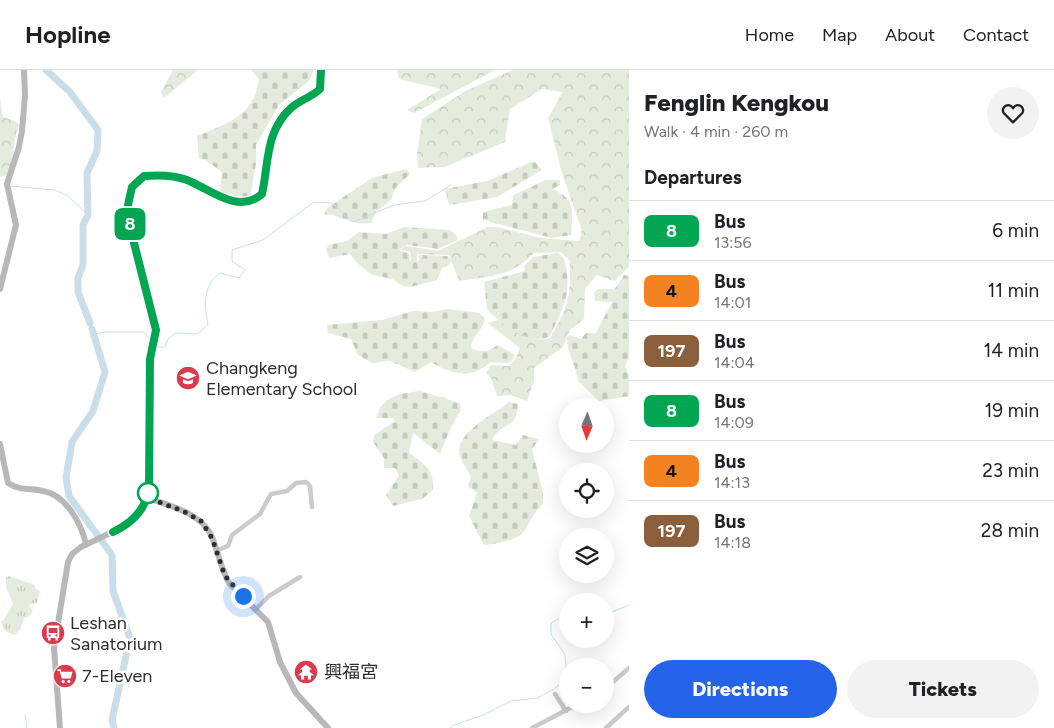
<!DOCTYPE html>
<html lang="en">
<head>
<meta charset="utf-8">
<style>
  :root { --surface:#fff; --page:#f2f2f2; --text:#202124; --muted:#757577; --line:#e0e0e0; --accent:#2563eb }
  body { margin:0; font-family:Figtree,"Noto Sans TC",sans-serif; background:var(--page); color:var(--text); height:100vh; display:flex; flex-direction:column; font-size:19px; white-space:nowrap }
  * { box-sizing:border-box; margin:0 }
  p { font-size:16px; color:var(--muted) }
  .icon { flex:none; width:28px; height:28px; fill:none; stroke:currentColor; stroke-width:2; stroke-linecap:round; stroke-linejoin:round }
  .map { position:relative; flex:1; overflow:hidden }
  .sheet { display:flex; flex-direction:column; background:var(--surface); width:425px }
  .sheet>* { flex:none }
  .badge { padding:0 10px; border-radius:8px; font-size:18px; line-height:32px }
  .needle { width:32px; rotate:182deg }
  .buttons { position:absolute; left:559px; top:328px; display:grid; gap:10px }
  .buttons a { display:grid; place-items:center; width:55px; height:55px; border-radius:50%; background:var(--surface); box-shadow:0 5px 20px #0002; font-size:25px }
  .you { position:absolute; width:25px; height:25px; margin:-12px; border:4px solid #fff; border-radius:50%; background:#1a73e8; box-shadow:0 0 0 8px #1a73e833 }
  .map>.badge { position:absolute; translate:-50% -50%; box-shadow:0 0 0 2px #fff }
  h2 { padding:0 15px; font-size:19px; line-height:45px }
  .round { display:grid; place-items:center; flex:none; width:52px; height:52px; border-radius:26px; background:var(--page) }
  .headline { display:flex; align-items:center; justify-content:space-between; height:85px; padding:0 15px }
  h1 { font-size:24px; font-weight:800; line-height:38px }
  .action { display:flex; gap:10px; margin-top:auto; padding:10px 15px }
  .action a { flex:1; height:58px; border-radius:30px; background:var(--accent); color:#fff; font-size:20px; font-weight:800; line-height:58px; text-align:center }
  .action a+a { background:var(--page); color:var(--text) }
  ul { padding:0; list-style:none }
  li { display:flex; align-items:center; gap:15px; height:60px; padding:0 15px; border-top:1px solid var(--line) }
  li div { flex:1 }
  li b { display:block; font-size:19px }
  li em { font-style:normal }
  li .badge { min-width:55px; font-weight:700; text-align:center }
  header { display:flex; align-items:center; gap:30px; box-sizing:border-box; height:70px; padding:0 25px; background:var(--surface); border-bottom:1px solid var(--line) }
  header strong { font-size:24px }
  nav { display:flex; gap:28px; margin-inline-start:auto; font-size:18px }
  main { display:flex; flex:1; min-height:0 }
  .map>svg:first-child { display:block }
  .forest { fill:url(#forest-crowns) }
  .cemetery { fill:url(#cemetery-stones) }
  .park { fill:url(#park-tufts) }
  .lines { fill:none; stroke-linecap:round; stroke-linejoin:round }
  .stream { stroke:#cadee9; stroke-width:1 }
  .river { stroke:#cadee9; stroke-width:7 }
  .street { stroke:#cbcbcb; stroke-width:4.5 }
  .secondary { stroke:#b8b8b8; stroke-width:6 }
  .line-casing { stroke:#fff; stroke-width:11 }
  .line { stroke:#00a651; stroke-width:8 }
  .walk { stroke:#2e2e2e; stroke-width:5; stroke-dasharray:0 9 }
  .stop-dot { fill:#fff; stroke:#00a651; stroke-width:2.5 }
  .labels { text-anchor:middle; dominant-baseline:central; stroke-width:5; stroke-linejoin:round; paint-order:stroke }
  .poi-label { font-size:18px; fill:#2e2e2e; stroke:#fff; text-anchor:start }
</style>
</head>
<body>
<header>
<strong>Hopline</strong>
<nav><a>Home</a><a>Map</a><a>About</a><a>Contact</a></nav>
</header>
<main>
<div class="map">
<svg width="629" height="658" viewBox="0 0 629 658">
  <defs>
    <pattern id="forest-crowns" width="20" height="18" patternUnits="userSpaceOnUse" patternTransform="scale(1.25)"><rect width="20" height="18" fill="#e5ebdd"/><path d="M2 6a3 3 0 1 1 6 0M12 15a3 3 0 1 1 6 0" fill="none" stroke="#c5cabe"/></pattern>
    <pattern id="cemetery-stones" width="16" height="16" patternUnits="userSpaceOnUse" patternTransform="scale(1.25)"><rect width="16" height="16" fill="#e5ebdd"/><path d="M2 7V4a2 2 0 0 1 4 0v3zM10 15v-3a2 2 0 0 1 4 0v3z" fill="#c5cabe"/></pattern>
    <pattern id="park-tufts" width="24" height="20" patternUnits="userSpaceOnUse" patternTransform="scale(1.25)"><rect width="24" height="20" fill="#e5ebdd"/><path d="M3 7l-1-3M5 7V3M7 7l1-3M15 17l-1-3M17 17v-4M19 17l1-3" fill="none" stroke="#c5cabe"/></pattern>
  </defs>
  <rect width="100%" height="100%" fill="#fff"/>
  <path class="forest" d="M173,0H198L164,28L161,22Z
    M397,0H495L414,43L407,40L441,19L399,9Z
    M513,0H629V197L614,211L597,205L585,219L584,249L570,260L563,277L534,298V311L527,331L510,325L497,326L491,308L486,303L491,295L509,296L515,290L520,278L488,253L498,250C515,260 530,274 550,268C568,238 571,227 570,191L561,182L534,183C511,207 491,206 459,211L449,185L417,184V191H411L410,182L399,180L406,176L438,181L488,157H498L540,168L579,171L582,161L562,103L548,48L563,22L542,19L510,39L505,72L445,97L418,98L417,84L422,49L467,20Z
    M0,29L3,47L15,51L19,55C12,71 15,90 7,105L0,107Z"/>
  <path class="cemetery" d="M251,0H314L309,11L279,35L256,75V93L250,128L232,129L220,122L222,102L205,90L199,89L197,66C228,53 254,46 259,9Z
    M534,91L542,100L497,127L449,135L445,119L487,111Z
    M406,99L410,104C403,111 392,118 392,129L377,141L371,153C353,156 341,145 324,144L327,138L372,108Z
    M546,110H560V115L552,119C577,129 572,142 571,165L552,168L483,150V142L512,135L513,125Z
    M404,157L450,160L457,166L458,170L438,179L407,175L398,180L409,183L410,191H419L418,185L448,186L451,191L449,195L442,198L437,210L410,217L403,216L392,209L372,205L357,193L350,184L329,188L326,179L329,175L347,171L359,162L386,164Z
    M558,183C566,189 566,195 567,204C570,229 560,244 550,266C531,277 499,253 487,239L484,212L525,201L524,196L533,187Z
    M624,205L629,206V287L625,297L629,305V326L599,331L578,311C577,296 567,284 567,268L570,265L581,269L586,263H596L612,232L595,231L594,222L598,219H615Z
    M448,239L480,243L485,250C482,260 473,266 471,276L473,280L487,281L498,275L515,285L512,291L507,293L491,292C472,309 451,305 431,292L415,302L390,291L372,293L358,285L351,269L328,263L327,255L382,250L413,241L432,242Z
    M420,321L460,333L461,340L450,359L440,384L413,363L409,383C424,394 435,400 433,420L422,429L393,436L386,425L399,406L395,398H384V388L373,372L374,365L395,351L392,348H376C383,325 399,324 420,321Z
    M509,332L518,334C516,362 502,350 492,370L516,375L523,365L539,369L532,379L543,423V434C534,442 531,450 525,460C519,471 496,473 484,475L469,446L477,423L468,416L471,407C468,400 462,393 460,386C452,365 495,343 509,332Z"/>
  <path class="park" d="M9,506L35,515V518L40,521L37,533L30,534L29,537L33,540L30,546L24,548L20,560L14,565L5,561L1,551L4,550L13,534L6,517V507Z"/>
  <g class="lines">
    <path class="stream" d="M10,116L54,120L67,125L88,145
      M94,264L106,262H144L151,271
      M156,277H165L168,269L175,263L198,264L208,254C204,235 203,215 220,203L239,208L245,200L232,191V180L263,170L314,132L332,133L353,152L394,135L425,131L451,115
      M605,545L629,535
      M25,645L27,658
      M450,658L454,655L483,645L511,631L537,628L554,619L563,612L566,597L565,585L551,564V553L560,548L568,549"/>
    <path class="river" d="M46,0L70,22L98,60L97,81L87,103L88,145L83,155V195L78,208V222L90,253
      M92,259L105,302L93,341L72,372L66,408L69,426L112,485L113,521L130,568L112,650L114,658"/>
    <path class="street" d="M216,481L228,476L232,465L260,444L271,424L287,421L296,413L306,412L310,416L312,437
      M256,539L269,526L300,507
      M580,592L585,596
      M605,619L629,598
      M555,624L566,641
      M532,658L578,634
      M606,658L629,637"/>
    <path class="secondary" d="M0,219L16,155L7,114L19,77L22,61L25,25L24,0
      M0,374L8,413C20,421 30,418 43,421C66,425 81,453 86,474
      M148,428C170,436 202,443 212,467C218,482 221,499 229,513L268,552L280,592L296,623L328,658
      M60,658L54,578L68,492L72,484L81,477L127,455L134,449L148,428L150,289L156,260L131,161L128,135L132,117L144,106C157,105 174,105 187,110C210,119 238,145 262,124C269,92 266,62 291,38C300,30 312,28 320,19L321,0"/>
  </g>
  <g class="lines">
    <g class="line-casing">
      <path id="line" d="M113,462C132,453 147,439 149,416L150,289L156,260L131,161L128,135L132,117L144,106C157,105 174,105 187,110C210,119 238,145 262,124C269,92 265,62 291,38C300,30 312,27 320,19L321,0"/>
    </g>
    <use href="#line" class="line"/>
    <path class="walk" d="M148,423V428L183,441L201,451L212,468L225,506L243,526"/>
  </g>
  <defs>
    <g id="school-disc" transform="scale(1.25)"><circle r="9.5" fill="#da3c4d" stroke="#fff"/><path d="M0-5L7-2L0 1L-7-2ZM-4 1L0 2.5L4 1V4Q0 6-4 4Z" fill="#fff"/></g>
    <g id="bus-disc" transform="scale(1.25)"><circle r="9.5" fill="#da3c4d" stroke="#fff"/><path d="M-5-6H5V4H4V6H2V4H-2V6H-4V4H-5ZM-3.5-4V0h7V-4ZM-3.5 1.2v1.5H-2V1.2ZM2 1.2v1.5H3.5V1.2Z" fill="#fff"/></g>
    <g id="temple-disc" transform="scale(1.25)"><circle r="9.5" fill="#da3c4d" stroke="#fff"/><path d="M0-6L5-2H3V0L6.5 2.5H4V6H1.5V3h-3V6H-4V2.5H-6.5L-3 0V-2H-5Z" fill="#fff"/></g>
    <g id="supermarket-disc" transform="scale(1.25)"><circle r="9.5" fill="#da3c4d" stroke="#fff"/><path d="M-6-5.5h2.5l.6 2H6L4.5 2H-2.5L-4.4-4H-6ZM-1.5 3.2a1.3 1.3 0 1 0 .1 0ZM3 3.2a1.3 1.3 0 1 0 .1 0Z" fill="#fff"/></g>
  </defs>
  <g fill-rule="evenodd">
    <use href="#school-disc" x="188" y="308"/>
    <use href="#bus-disc" x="53" y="563"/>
    <use href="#temple-disc" x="306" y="602"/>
    <use href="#supermarket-disc" x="65" y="606"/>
  </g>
  <circle class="stop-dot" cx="148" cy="423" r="10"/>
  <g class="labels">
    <g class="poi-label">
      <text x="206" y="298">Changkeng<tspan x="206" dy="21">Elementary School</tspan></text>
      <text x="70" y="553">Leshan<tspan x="70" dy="21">Sanatorium</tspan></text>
      <text x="324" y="602">興福宮</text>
      <text x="82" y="606">7-Eleven</text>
    </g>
  </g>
</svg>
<div class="buttons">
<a><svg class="needle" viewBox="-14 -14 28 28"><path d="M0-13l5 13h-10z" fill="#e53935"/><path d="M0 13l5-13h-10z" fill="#757577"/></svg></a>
<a><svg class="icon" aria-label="locate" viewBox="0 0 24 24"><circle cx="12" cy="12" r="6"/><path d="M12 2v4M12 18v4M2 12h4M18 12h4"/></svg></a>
<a><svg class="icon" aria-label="layers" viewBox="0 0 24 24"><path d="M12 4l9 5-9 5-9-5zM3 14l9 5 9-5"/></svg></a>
<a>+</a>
<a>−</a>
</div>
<div class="you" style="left:243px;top:526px"></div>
<b class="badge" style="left:130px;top:154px;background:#00a651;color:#fff">8</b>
</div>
<section class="sheet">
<div class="headline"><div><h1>Fenglin Kengkou</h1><p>Walk · 4 min · 260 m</p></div><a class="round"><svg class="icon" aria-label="heart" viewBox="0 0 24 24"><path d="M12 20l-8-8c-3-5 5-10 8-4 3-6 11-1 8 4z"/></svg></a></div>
<h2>Departures</h2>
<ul>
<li><span class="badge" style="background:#00a651;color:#fff">8</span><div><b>Bus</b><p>13:56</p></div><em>6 min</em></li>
<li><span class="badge" style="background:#f58220;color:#111">4</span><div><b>Bus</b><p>14:01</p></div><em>11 min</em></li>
<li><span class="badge" style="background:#8b5e3c;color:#fff">197</span><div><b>Bus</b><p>14:04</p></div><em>14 min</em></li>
<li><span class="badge" style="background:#00a651;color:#fff">8</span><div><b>Bus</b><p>14:09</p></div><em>19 min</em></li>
<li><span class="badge" style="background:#f58220;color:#111">4</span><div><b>Bus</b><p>14:13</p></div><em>23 min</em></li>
<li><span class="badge" style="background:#8b5e3c;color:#fff">197</span><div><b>Bus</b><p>14:18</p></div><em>28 min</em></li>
</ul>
<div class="action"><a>Directions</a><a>Tickets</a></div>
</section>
</main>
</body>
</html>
